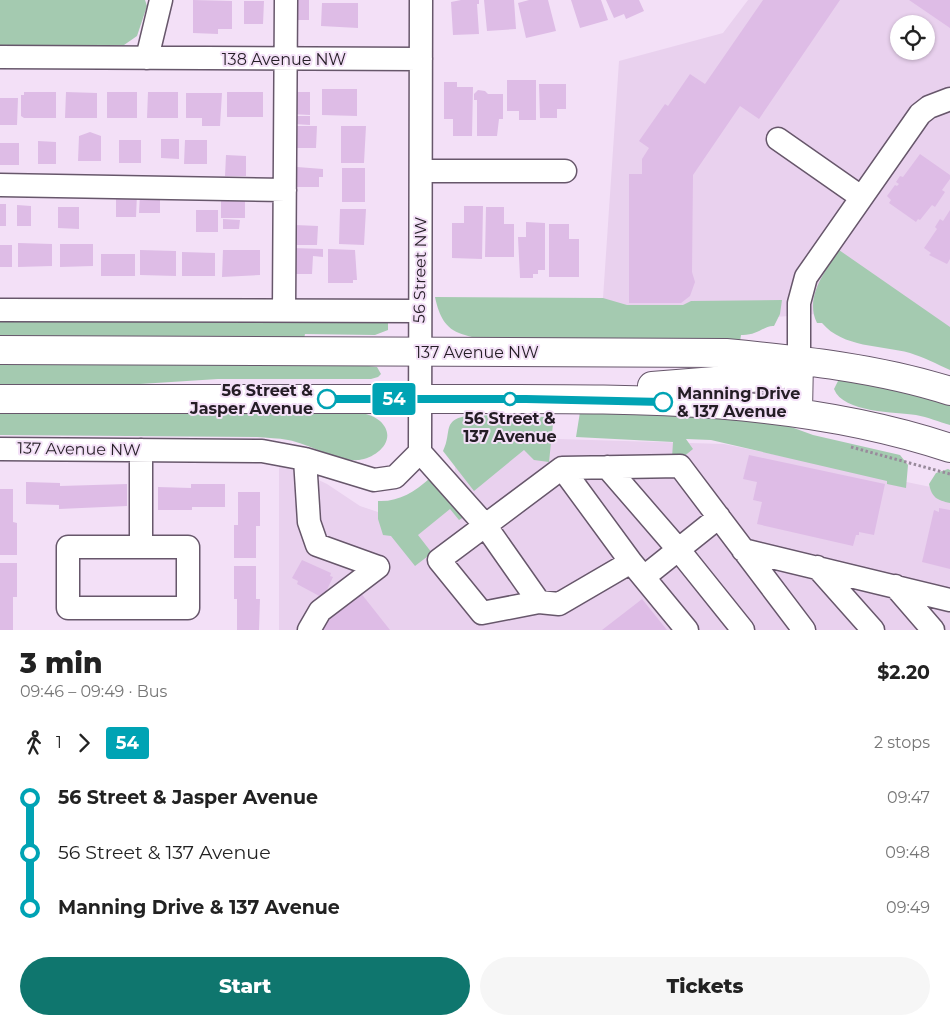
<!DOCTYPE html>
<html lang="en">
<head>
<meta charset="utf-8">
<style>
  :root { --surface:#fff; --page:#f6f6f6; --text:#222; --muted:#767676; --accent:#0f766e }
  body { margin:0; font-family:Montserrat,sans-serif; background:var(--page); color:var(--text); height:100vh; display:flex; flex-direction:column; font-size:19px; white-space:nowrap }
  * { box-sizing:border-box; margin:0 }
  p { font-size:16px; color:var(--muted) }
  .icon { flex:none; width:28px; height:28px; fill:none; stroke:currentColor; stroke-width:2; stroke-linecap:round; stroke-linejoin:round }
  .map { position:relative; height:630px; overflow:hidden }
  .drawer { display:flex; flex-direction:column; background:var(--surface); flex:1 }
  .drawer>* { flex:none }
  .badge { padding:0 10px; border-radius:4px; font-size:18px; line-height:32px }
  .tools { position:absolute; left:890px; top:15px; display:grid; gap:10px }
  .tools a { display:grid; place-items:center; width:45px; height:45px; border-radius:50%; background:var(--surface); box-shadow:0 1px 4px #0004; font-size:25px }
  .map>.badge { position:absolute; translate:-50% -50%; box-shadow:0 0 0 2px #fff }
  .legs { display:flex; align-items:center; gap:8px; height:55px; padding:0 20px; font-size:16px }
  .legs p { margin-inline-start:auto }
  .headline { display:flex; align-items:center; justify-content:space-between; height:85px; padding:0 20px }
  h1 { font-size:28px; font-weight:800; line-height:38px }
  .action { display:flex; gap:10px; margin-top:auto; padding:10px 20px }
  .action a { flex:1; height:58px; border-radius:30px; background:var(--accent); color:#fff; font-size:20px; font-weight:800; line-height:58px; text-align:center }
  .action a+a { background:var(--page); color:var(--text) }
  ul { padding:0 20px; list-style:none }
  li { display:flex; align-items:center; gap:18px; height:55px; font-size:19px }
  li i { display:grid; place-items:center; width:8px; height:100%; margin:0 6px; background:currentColor }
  li i::after { content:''; width:12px; height:12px; margin:-6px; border:4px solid; border-radius:50%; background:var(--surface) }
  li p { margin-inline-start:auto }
  li:first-child i { background:linear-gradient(#0000 50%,currentColor 0) }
  li:last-child i { background:linear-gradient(currentColor 50%,#0000 0) }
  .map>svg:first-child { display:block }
  .built { fill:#e9d1ee; fill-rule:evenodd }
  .green { fill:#a4cab0 }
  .building { fill:#debce6 }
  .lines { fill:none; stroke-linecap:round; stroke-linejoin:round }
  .minor-casing { stroke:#67576b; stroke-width:25 }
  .major-casing { stroke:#67576b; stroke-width:30 }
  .path { stroke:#988a9b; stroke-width:3; stroke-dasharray:2.5 2.5; stroke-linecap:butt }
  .minor { stroke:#fff; stroke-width:22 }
  .major { stroke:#fff; stroke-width:28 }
  .line-1-casing { stroke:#fff; stroke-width:11 }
  .line-1 { stroke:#00a3b4; stroke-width:8 }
  .stop-1-dot { fill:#fff; stroke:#00a3b4; stroke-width:2.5 }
  .labels { text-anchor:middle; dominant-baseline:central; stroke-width:4; stroke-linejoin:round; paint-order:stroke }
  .street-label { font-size:16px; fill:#241d25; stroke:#f3e0f7 }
  .stop-label { font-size:16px; font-weight:bold; fill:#241d25; stroke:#f3e0f7; text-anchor:end }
</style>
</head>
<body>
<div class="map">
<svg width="950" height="630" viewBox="0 0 950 630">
  <rect width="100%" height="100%" fill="#f3e0f7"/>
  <path class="built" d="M748,0H950V349L844,312L775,317L602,313L619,61L723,33ZM899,24H926V51H899Z
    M458,436L724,444L950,491V630H279V461L327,484L360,506L390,516L454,479Z"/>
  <path class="green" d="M0,0H145L147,6L137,36L124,45H0Z
    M839,250L950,327V370C937,364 923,357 910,353C881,345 843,348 822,323H817C804,297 826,270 839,250Z
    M435,297L603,298L627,305H683L691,301L782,300L780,314L774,326C765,325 757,336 741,335L740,342L478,340C472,336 466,336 459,333C443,327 438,311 435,297Z
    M0,320L388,321V330L375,335L305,334L304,339L0,338Z
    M0,362H336L377,367L381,374L378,377L371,379H218L93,387H0Z
    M847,377L950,402V425C939,422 928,417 916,415C896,412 843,413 834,389L839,379Z
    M0,410L352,411C361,412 373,415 380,421C399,439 377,458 359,460C337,462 310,444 288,440C278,438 267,438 257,437L0,435Z
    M580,412H640L772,420L813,435L900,455L908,465L906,488L887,484V481L711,440L686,439L693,449L682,458H672L673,442L576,437Z
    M472,415L550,417L553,424L549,462L534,460L524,450L474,491L443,451C453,431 440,419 472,415Z
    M948,469L950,470V503C937,500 932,498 929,484L936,473Z
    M429,479L464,517L459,520L450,509L418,535L432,553L415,566L391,536L383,535L378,519V501C399,502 414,492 429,479Z"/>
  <path class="building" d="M193,0L232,1V29H218V34L193,33Z
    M290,0H309V20H290Z
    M461,0H479V4H477L479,34L453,35L451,2Z
    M484,0H514L516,29L487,31Z
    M529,0H548L556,31L526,38L518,3Z
    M571,0H601L608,20L580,28Z
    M606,0H639L644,11L626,19L624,14L614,18Z
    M763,0H840L759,119L740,106L693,175L692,272L695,282L690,296L681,303H629V174H642V159L649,148L639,141L665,104L668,106L690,74L705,84Z
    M909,0H950V28Z
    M244,1H264L263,24H244Z
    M322,3H358V28L321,26Z
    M507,80H536V120H519V111H507Z
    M444,82H457V87H473L472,136H453V119H444Z
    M539,84H566V109H557V118H540Z
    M322,89H357V116L322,115Z
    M478,90L485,91L488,94H503V119H499L497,136H477V100H474V94Z
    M24,92H56V118H24L21,116V95H24Z
    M66,92L97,93V118H65Z
    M107,92H137V118H107Z
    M148,92H178V118H147Z
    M227,92H263V117H227Z
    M290,92H310V115L290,114Z
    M186,93H222L220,126H202V118H186Z
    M0,98H18L17,125H0Z
    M294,116H310V125L294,124Z
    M293,126H317L316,148H293Z
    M341,126H366L364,163H341Z
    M90,132L101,136V161H78L79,136Z
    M161,139H179V159L161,158Z
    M119,140H141V163H119Z
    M185,140H207V164H184Z
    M38,141L56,142V164H38Z
    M0,143H19V165H0Z
    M920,154L950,175V179L942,190L945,192L935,207L932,205L920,220L918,219L916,222L889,203L891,200L887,196L895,185L897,186L899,184L896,182L900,176L903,177Z
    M226,155L246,156V176H225Z
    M297,167L323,169V177H319V187H297Z
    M342,168H365V202H342Z
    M116,193L137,194L136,217H116Z
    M140,194H160V213H139Z
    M221,195L245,196V218H221Z
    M0,204H6V226H0Z
    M17,205L31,206V226H17Z
    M464,206H483L482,259L452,258V223H464Z
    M58,207H79V229L58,228Z
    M486,207H504V224H514V257H485Z
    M340,209H366L364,245L339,244Z
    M196,210H218V232H196Z
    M950,210V259L947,264L929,255L931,253L924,248L937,229L935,227L940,219L943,221Z
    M223,219L240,220L239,229H223Z
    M526,222L545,223V270H538V274H533V278H520L518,237H526Z
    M549,224H569V239H579V277H549Z
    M295,225L318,226L317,245H295Z
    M18,243L52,244V266L18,267Z
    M60,244H93V266L60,267Z
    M0,245H12V267H0Z
    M292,248L323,249V257L313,256L312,274H291Z
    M328,249L355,250L357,280H353V283H328Z
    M140,250L176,251V276L140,275Z
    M223,250H260V275L222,277Z
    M182,252L215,253V276H182Z
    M101,254H135V276H101Z
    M749,455L885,484L874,535L859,532V535H856L853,546L757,524L762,502L753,500L757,482L743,479Z
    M26,482L60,483V486L127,484V506L59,509V505L26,504Z
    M191,484H225V507H192V510H158V487L191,488Z
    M0,489H13V522L17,523V555H0Z
    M238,492H260V526H256V558H234V525H238Z
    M939,508L950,510V569L922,562L934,510L939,512Z
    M302,560L331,573L330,576L333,577L323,598L297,584L298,581L292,578Z
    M0,563H17V597H13V630H0Z
    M234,566H256V599H260L259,630H237V599H234Z
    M360,592L390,630H315L314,628Z
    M642,599L667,630H602L637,603Z"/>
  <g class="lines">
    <g class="minor-casing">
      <path id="minor" d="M0,57L421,59
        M147,58L161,0
        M778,139L861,197
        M421,171H565
        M0,185L285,190
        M0,310L419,311
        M284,310L286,0
        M799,360V303L806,277L920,114L929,107L950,99
        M0,449L262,451L305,459L374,480L395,477L420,452L421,0
        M141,450V547H68V608H188V547H141
        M420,452L485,525L539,602
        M305,459L309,522L317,545L378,567
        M607,467L678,549L743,630
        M562,468L631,562
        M743,550L950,600
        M817,567L873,630
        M644,577L719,517
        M895,586L933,630
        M309,630L320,611L378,567
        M687,630L631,562L559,604L539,602L482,613L439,560L562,468L680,466L804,630"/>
    </g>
    <g class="major-casing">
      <path id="major" d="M0,350L726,353C801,360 878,368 950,391
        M652,386L777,376L799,360
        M0,399C149,399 297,399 446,399C615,399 788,394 950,448
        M798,412L799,360"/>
    </g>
    <path class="path" d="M851,447L950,474"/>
    <use href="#minor" class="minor"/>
    <use href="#major" class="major"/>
  </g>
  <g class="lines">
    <g class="line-1-casing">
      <path id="line-1" d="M327,399H526L663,402"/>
    </g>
    <use href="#line-1" class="line-1"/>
  </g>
  <g class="stop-1-dot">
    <circle cx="327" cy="399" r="9"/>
    <circle cx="510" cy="399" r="6"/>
    <circle cx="663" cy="402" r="9"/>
  </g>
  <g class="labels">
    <g class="street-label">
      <text x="284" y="59">138 Avenue NW</text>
      <text transform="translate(420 270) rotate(-89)">56 Street NW</text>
      <text x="477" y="352">137 Avenue NW</text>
      <text transform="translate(79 449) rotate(1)">137 Avenue NW</text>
    </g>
    <g class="stop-label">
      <text x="313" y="390">56 Street &amp;<tspan x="313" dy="18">Jasper Avenue</tspan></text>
      <text x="677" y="393" text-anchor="start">Manning Drive<tspan x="677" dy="18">&amp; 137 Avenue</tspan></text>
      <text x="510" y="418" text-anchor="middle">56 Street &amp;<tspan x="510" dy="18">137 Avenue</tspan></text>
    </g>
  </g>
</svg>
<div class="tools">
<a><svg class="icon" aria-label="locate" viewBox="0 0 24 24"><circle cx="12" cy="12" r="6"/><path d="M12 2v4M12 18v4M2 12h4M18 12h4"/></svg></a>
</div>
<b class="badge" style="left:394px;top:399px;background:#00a3b4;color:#fff">54</b>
</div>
<section class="drawer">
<div class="headline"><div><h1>3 min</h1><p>09:46 – 09:49 · Bus</p></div><b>$2.20</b></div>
<div class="legs"><svg class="icon" aria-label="walk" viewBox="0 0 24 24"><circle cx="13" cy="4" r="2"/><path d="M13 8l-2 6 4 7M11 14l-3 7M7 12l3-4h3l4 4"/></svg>1<svg class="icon" aria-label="forward" viewBox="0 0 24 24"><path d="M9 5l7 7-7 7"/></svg><b class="badge" style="background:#00a3b4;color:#fff">54</b><p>2 stops</p></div>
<ul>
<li><i style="color:#00a3b4"></i><b>56 Street &amp; Jasper Avenue</b><p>09:47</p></li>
<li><i style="color:#00a3b4"></i><span>56 Street &amp; 137 Avenue</span><p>09:48</p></li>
<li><i style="color:#00a3b4"></i><b>Manning Drive &amp; 137 Avenue</b><p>09:49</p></li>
</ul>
<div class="action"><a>Start</a><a>Tickets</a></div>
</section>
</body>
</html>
